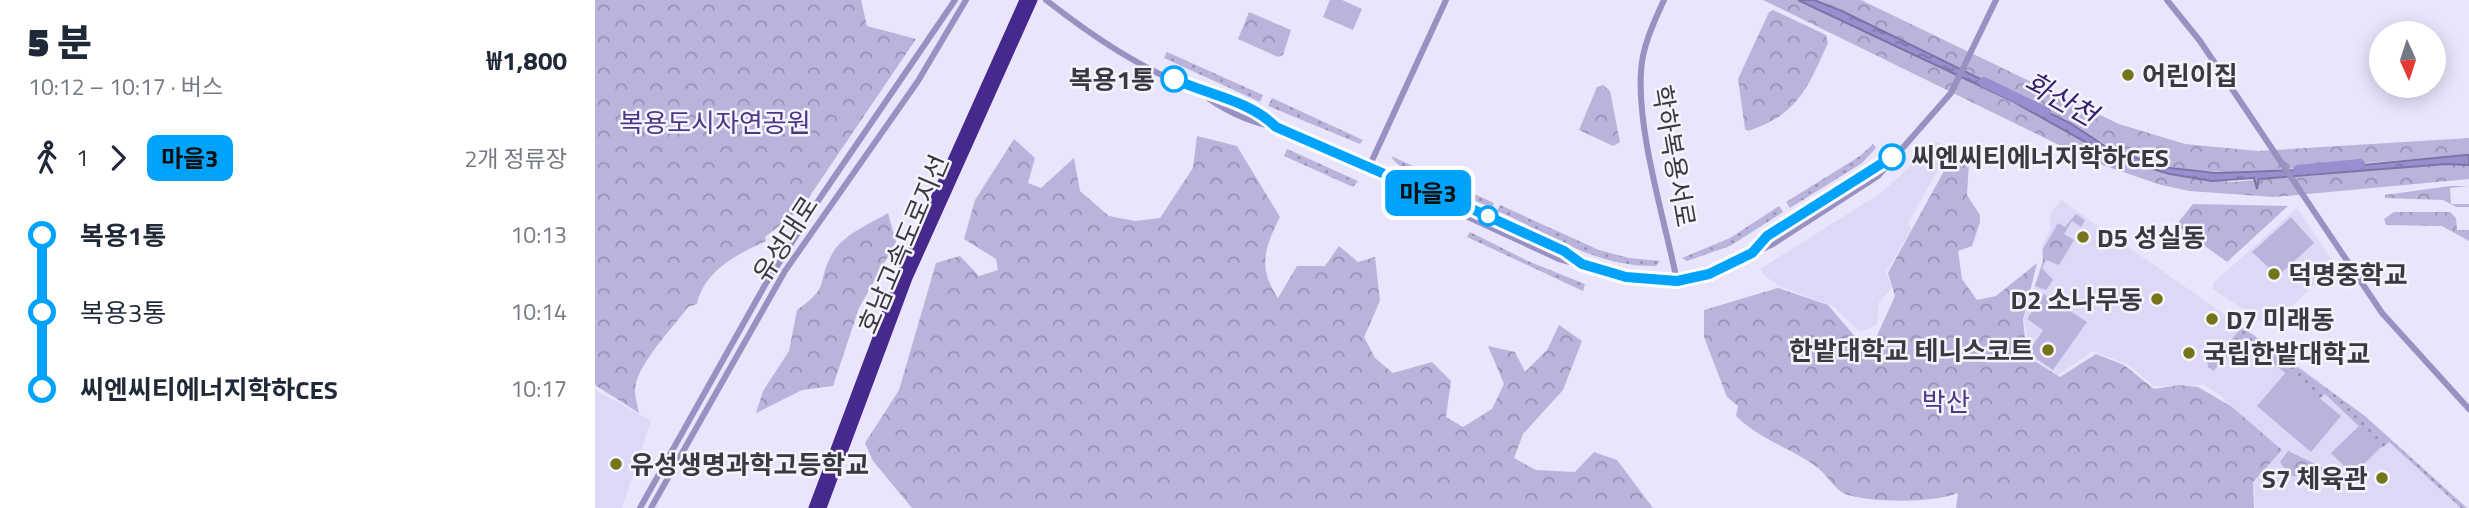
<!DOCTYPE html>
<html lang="ko">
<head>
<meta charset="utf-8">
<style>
  :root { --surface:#fff; --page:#f2f2f3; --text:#1f2937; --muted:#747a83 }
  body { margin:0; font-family:"Titillium Web","Noto Sans KR",sans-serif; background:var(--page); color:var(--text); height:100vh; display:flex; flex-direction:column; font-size:26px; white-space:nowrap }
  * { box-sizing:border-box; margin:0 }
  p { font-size:23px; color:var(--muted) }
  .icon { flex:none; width:38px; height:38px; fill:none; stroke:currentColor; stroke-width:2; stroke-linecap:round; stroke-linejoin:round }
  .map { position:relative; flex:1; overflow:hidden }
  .panel { display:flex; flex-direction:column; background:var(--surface); width:595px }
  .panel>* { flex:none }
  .badge { padding:0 14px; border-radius:10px; font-size:24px; line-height:46px }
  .needle { width:46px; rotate:177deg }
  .fabs { position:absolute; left:1774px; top:21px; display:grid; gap:14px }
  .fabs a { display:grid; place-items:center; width:77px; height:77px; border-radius:50%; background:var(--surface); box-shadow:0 4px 18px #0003; font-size:35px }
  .map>.badge { position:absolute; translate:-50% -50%; box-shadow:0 0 0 4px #fff }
  .legs { display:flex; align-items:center; gap:10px; height:77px; padding:0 28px; font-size:23px }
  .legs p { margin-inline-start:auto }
  .head { display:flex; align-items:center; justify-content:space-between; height:119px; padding:0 28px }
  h1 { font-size:38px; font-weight:800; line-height:52px }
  ul { padding:0 28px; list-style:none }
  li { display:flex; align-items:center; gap:24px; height:77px; font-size:26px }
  li i { display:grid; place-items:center; width:10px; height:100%; margin:0 9px; background:currentColor }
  li i::after { content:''; width:18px; height:18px; margin:-9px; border:5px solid; border-radius:50%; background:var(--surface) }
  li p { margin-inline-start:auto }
  li:first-child i { background:linear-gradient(#0000 50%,currentColor 0) }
  li:last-child i { background:linear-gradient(currentColor 50%,#0000 0) }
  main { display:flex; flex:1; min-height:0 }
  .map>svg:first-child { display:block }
  .built { fill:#dcd8f6 }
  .grass { fill:url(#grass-dots) }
  .forest { fill:url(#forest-crowns) }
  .pitch { fill:#bab4dc }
  .water { fill:url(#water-ripples); stroke:#7d74a5; stroke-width:2 }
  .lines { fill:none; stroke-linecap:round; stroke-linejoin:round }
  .river { stroke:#9a8ed0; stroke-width:10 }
  .minor { stroke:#9991c1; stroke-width:6 }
  .highway { stroke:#47288c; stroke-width:9 }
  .line-1-casing { stroke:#fff; stroke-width:16 }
  .line-1 { stroke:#00a3fb; stroke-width:10 }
  .poi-dot { fill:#75741a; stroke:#f5f4fd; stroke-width:2.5 }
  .stop-1-dot { fill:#fff; stroke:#00a3fb; stroke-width:3.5 }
  .labels { text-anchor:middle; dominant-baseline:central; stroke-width:5; stroke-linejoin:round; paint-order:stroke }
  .poi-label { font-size:26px; font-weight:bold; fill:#3a3942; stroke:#f5f4fd; text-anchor:start }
  .stop-label { font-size:26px; font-weight:bold; fill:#3a3942; stroke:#f5f4fd; text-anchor:end }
  .park-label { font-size:26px; fill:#4b3785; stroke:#f5f4fd }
  .street-label { font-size:26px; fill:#3a3942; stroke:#f5f4fd }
  .water-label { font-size:28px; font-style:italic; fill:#351e6a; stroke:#f5f4fd }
</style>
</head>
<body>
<main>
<section class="panel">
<div class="head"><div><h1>5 분</h1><p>10:12 – 10:17 · 버스</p></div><b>₩1,800</b></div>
<div class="legs"><svg class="icon" aria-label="walk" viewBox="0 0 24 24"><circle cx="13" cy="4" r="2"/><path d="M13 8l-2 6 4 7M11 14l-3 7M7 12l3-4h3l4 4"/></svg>1<svg class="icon" aria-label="forward" viewBox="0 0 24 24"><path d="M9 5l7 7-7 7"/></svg><b class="badge" style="background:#00a3fb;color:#111">마을3</b><p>2개 정류장</p></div>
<ul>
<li><i style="color:#00a3fb"></i><b>복용1통</b><p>10:13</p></li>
<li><i style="color:#00a3fb"></i><span>복용3통</span><p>10:14</p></li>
<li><i style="color:#00a3fb"></i><b>씨엔씨티에너지학하CES</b><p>10:17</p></li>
</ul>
</section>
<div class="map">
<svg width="1874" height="508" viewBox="0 0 1874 508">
  <defs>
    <pattern id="grass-dots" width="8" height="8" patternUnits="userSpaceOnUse" patternTransform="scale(1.75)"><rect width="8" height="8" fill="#bab4dc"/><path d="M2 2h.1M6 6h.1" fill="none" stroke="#9893b4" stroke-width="1.8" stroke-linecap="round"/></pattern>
    <pattern id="forest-crowns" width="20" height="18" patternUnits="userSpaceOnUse" patternTransform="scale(1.75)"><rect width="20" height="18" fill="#bab4dc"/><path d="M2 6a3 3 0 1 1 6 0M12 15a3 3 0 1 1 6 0" fill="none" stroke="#9893b4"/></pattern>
    <pattern id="water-ripples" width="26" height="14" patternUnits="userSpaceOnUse" patternTransform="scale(1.75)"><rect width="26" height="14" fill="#9a8ed0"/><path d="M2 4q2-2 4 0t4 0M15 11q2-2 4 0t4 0" fill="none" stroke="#7f75aa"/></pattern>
  </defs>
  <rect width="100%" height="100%" fill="#e8e5fc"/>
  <path class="built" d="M1342,142L1368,151L1349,159L1313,223L1316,229L1291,272L1297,288L1284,302L1282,325L1265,332L1238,306L1186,287L1170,276L1165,269L1286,193Z
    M1466,200L1706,368L1770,417L1871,508H1660L1659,473L1651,433L1628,397L1609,385L1559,386L1532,364L1498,351L1463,375L1435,356L1429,318L1447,262V246L1456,228L1455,214Z
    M1702,208L1740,265L1678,324H1670L1618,289V283Z
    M0,390L56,421L27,508H0Z"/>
  <path class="grass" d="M572,52L668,95L665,102L569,58Z
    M677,98L768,140L765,144L673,106Z
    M1278,144L1281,148L1267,163L1195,208L1191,202L1265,156Z
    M692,149L763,181L758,187L689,156Z
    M796,156L899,203L897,208C876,198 805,175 796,156Z
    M905,205L1004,250L1034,258L1065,261L1061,266C999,267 956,234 902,211Z
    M1184,206L1188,212L1135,246L1092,261L1087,258L1135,238Z
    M875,232L935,262L990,284L988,291L872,237Z
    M1647,327L1770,416L1872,508H1866L1794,442L1787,448L1730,394L1723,400L1649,339L1618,371L1613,366L1610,354L1620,359Z"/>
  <path class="forest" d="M0,0H266L272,26L321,39L206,209L170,237L171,241C142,254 109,271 102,304L93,307C78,328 40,366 40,391C40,398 43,406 44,413L0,385Z
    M1168,0H1202L1227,11L1464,125L1519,158L1574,174L1636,182L1851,164L1874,165V179L1679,197L1594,191L1566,185L1499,162Z
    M1220,0H1266L1524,124L1590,144L1663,151L1874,138V155L1653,172C1584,173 1532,164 1475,122Z
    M1178,10L1231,35L1233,43C1213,87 1203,115 1153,131L1150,129L1143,79L1174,12Z
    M654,12L696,30L688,55L683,57L643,39Z
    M1008,85L1015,91L1025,142L1018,146L984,130L1002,87Z
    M602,136L642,146L685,217C670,247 662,267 683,298L702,266H730L744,246L763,262L780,257L785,301L769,337L780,358L798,373L837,362L856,381L851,417L868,427L897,409L909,384L893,346L920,352L930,372L952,350L964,325L987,341L968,390L928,434L919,458L941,470L980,472L999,452L1022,460L1058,508H317L278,461L270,443L304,390L341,263L365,256L384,276L403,270L401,259L369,239L380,200L419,139L440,158L433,183L446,188L479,158L485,191L514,216L540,221L565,218L598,168Z
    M1372,161L1374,162L1372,195L1385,215V222L1377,246L1363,251L1367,279L1382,300L1401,296L1442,263L1428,320L1432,356L1465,377L1501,354L1529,365L1559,389L1584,385L1603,387L1637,407L1687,450L1658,482L1659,508H1361L1363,493C1340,503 1275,503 1250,494C1240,490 1232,475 1223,468C1197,448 1165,440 1141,416L1143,406L1132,397L1109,337V310L1183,288L1233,305L1274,353L1300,296L1293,273L1349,171Z
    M1855,186H1874L1855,188L1856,204H1874V207H1861L1848,200L1790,198V195Z
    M1598,204L1693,206L1632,262L1581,225Z
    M1799,212H1855L1861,218L1862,230H1874V241L1847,226L1791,225L1789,219Z
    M293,213L301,242L264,308L238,386L207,390L161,413L168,391L194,351L202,310C236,286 221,285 236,256C246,235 275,224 293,213Z
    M1481,214L1490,220L1486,227L1477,221L1469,234L1479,240L1464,265L1451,260L1447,268L1458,280L1451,290L1440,286L1448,262V249L1463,223L1470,227Z
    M1693,451L1733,470L1742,481L1727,470L1715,476H1695L1685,462Z"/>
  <path class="pitch" d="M735,0H747L767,9L758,30L728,17Z
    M1696,217L1719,243L1683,276L1657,252Z
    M1449,294L1492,322L1458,370L1433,353L1448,330L1432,319Z
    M1692,371L1746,416L1716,452L1662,406Z
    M1765,425L1787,446L1758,475L1736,453Z"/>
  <path class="water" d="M1203,0H1219L1247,11L1475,123L1513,148L1567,167L1620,173L1652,172L1726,169L1871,155H1874V165L1851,164L1664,179L1662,189L1659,178L1617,181L1575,174L1519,158L1417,101Z"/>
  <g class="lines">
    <path class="river" d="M1389,82L1451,112
      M1703,170L1765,164"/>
    <path class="minor" d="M451,0C497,36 547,70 602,90C629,99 659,105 679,125
      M1069,0C1059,22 1047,47 1046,72C1042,132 1070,221 1082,281
      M1572,0L1605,41L1787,313L1874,409
      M604,91C624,108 654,123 681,127L861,205C900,215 953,240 985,263
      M774,167L851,0
      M861,205L873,217L964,259L1001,269L1056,280L1082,281L1114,274L1178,244L1283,176L1356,93L1401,0
      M1158,251L1173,236L1293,159
      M45,508L170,285L225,198L360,0
      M56,508L190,271L323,81L371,0"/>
    <path class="highway" d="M218,508L306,274L429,0
      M227,508L313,278L438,0"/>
  </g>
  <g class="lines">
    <g class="line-1-casing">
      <path id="line-1" d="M579,79C613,95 654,100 681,127L861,205L877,209L969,251L987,264L1031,277L1082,281L1114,274L1157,253L1172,236L1297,157"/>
    </g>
    <use href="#line-1" class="line-1"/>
  </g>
  <g class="poi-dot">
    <circle cx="1533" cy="75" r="7"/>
    <circle cx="1488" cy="237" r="7"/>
    <circle cx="1679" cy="274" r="7"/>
    <circle cx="1562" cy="299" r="7"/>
    <circle cx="1617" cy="319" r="7"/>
    <circle cx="1453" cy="350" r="7"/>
    <circle cx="1594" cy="353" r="7"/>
    <circle cx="21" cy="464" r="7"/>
    <circle cx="1787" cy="478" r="7"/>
  </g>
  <g class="stop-1-dot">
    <circle cx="579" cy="79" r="12"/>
    <circle cx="1297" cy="157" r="12"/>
    <circle cx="893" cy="216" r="9"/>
  </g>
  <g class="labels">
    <g class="poi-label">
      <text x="1547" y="75">어린이집</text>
      <text x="1502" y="237">D5 성실동</text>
      <text x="1693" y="274">덕명중학교</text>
      <text x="1548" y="299" text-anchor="end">D2 소나무동</text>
      <text x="1631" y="319">D7 미래동</text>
      <text x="1439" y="350" text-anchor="end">한밭대학교 테니스코트</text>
      <text x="1608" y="353">국립한밭대학교</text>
      <text x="35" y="464">유성생명과학고등학교</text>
      <text x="1773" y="478" text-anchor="end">S7 체육관</text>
    </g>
    <g class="stop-label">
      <text x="560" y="79">복용1통</text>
      <text x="1316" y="157" text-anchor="start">씨엔씨티에너지학하CES</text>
    </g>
    <g class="park-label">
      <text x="120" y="122">복용도시자연공원</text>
      <text x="1351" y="401">박산</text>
    </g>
    <g class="street-label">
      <text transform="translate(1079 156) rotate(80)">학하복용서로</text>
      <text transform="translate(190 239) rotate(-57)">유성대로</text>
      <text transform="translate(308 244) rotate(-67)">호남고속도로지선</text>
    </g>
    <g class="water-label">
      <text transform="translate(1466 98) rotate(30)">화산천</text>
    </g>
  </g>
</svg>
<div class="fabs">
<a><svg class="needle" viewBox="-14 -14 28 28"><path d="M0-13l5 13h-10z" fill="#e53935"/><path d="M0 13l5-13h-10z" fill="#747a83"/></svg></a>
</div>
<b class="badge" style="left:833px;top:193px;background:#00a3fb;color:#111">마을3</b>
</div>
</main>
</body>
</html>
